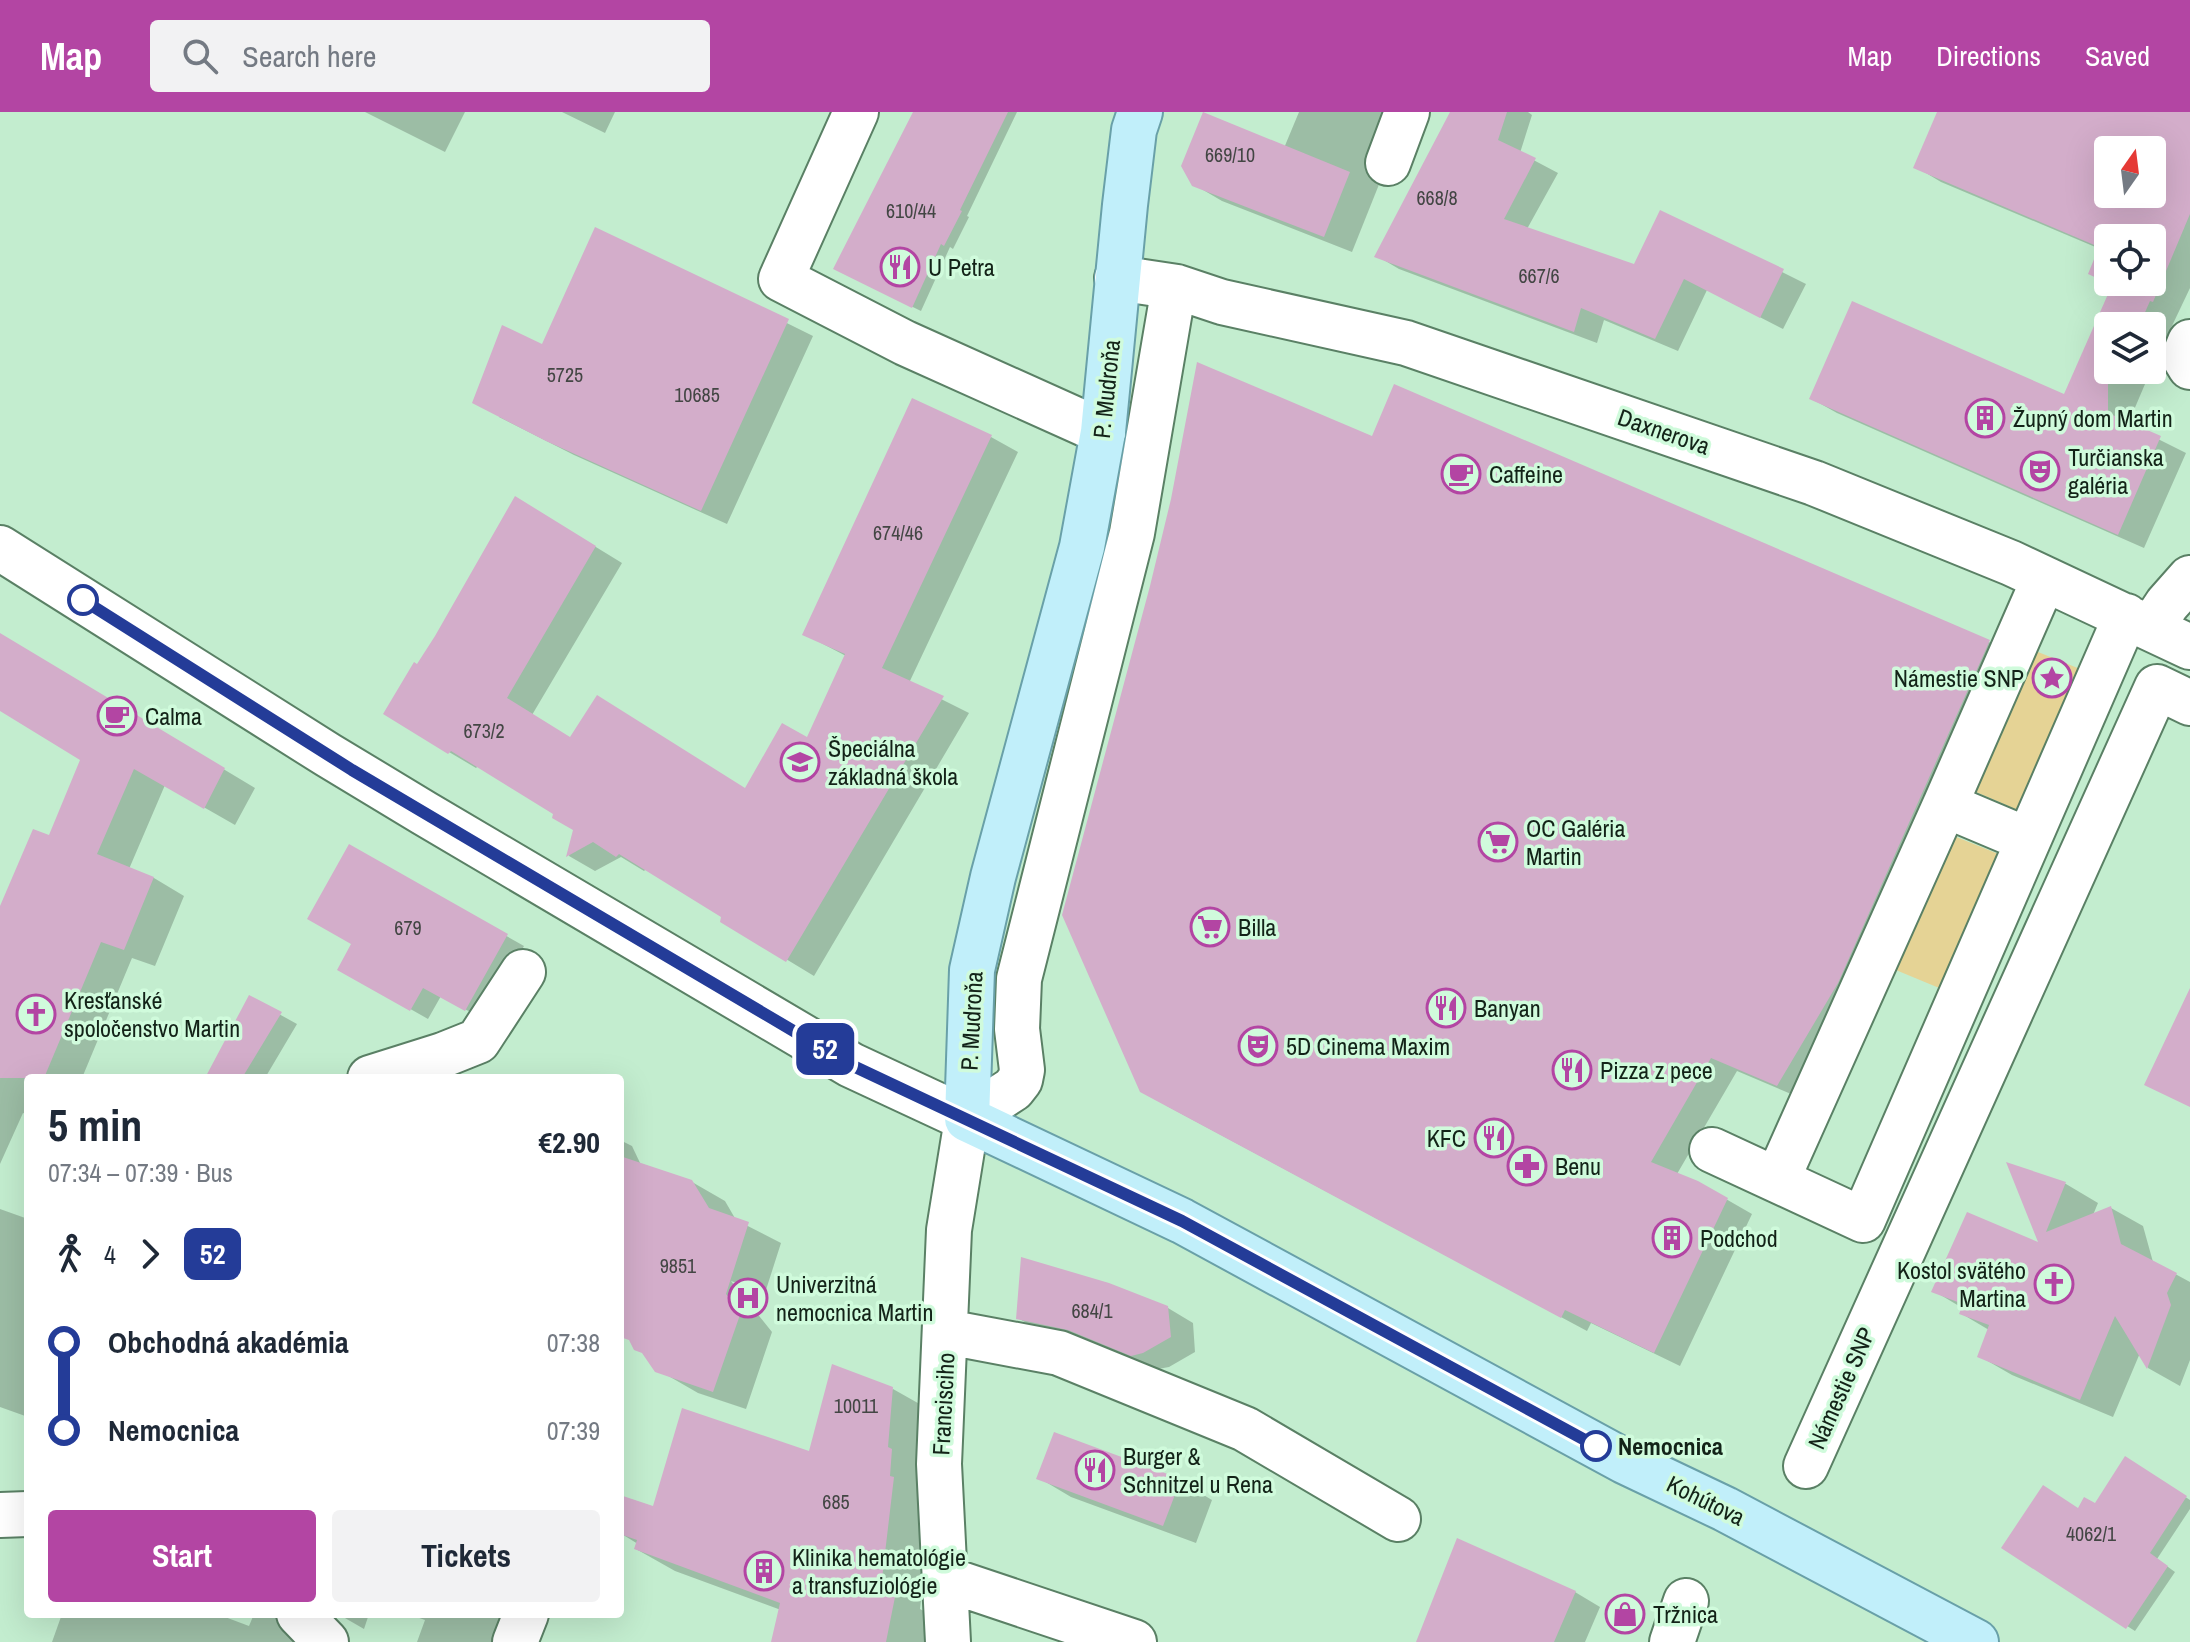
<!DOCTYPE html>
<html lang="en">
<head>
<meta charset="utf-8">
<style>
  :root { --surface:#fff; --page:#f2f2f3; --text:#1f2937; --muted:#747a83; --accent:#b345a3 }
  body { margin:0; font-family:"Archivo Narrow",sans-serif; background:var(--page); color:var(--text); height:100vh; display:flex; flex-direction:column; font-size:30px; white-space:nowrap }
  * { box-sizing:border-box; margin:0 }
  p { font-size:26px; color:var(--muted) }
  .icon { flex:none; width:44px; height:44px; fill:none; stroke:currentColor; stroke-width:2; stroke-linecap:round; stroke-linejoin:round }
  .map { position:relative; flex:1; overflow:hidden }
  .sheet { position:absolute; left:24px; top:962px; width:600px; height:544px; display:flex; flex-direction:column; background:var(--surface); border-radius:8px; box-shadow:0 8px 32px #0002 }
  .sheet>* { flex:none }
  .badge { padding:0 16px; border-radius:12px; font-size:28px; line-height:52px }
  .needle { width:52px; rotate:14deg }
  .buttons { position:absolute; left:2094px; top:24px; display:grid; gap:16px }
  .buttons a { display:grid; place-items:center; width:72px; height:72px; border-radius:8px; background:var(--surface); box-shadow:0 8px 32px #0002; font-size:40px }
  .map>.badge { position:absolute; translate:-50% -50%; box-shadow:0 0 0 4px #fff }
  .legs { display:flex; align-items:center; gap:12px; height:88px; padding:0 24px; font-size:26px }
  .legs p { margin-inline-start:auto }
  .summary { display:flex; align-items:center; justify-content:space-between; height:136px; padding:0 24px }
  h1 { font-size:44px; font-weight:800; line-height:60px }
  .button { display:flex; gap:16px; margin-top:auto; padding:16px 24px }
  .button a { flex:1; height:92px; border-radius:8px; background:var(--accent); color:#fff; font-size:32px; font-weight:800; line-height:92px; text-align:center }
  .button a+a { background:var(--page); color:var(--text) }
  ul { padding:0 24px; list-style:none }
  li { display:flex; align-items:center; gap:28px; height:88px; font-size:30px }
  li i { display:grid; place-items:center; width:12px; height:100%; margin:0 10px; background:currentColor }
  li i::after { content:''; width:20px; height:20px; margin:-10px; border:6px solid; border-radius:50%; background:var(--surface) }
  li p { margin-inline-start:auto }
  li:first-child i { background:linear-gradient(#0000 50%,currentColor 0) }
  li:last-child i { background:linear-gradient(currentColor 50%,#0000 0) }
  header { display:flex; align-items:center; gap:48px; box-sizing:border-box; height:112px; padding:0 40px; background:var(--accent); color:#fff }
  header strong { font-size:38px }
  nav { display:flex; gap:44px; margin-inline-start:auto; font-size:28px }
  .search { width:560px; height:72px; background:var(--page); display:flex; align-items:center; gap:20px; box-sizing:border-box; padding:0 28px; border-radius:8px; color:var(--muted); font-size:30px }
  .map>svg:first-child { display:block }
  .green { fill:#e5d395 }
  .shadow { fill:#0003; fill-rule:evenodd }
  .building { fill:#d3adca; fill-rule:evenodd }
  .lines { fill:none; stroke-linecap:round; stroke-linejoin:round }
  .minor-casing { stroke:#5a8065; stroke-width:48 }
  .major-casing { stroke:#69a0a8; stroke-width:48 }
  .minor { stroke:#fff; stroke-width:44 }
  .major { stroke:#c1effa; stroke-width:44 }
  .line-1-casing { stroke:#fff; stroke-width:18 }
  .line-1 { stroke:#243c98; stroke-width:12 }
  .stop-1-dot { fill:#fff; stroke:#243c98; stroke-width:4 }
  .labels { text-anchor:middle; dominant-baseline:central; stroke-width:7; stroke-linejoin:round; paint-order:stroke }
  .number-label { font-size:20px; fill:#434644 }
  .poi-label { font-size:24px; fill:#132318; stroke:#d0fbdc; text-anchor:start }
  .street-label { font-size:24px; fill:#132318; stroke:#d0fbdc }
  .stop-label { font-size:24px; font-weight:bold; fill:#132318; stroke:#d0fbdc; text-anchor:start }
</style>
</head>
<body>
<header>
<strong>Map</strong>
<div class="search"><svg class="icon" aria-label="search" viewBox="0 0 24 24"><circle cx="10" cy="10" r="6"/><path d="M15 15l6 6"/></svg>Search here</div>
<nav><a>Map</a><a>Directions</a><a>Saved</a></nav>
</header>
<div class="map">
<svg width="2190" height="1530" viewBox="0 0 2190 1530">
  <rect width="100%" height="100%" fill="#c3edcf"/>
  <path class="green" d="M2028,536L2080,557L2020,699L1969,677Z
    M1949,722L2001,743L1944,878L1891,856Z"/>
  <path class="shadow" d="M365,0H465L445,40Z
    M562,0H615L605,21Z
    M915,0H1017L967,104L969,105L953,137L950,135L921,199L843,161Z
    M1299,0H1408L1352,140L1222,89L1193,72L1284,36Z
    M1452,0H1528L1532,3L1520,41L1558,61L1527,117L1635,154L1661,100L1806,172L1783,217L1707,178L1678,239L1604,208L1597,231L1399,157L1377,144Z
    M1939,0H2190V176L2152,256V214H2108V258H2151L2128,312L2186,341L2144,436L1837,301L1812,287L2065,284L2113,175L2090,162L2100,137L1941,70L1916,55ZM2108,38H2152V82H2108ZM2108,126H2152V170H2108Z
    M596,117L813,224L727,412L574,343L499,305L543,235Z
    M991,325L1018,340L909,571L969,601L814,864L723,809V804L646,757L644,759L621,745L595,759L569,744L575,717L556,701L478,654L476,656L449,640L418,554L542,402L622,451L532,603L571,627L746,678L807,628L846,544L804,522Z
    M1373,327L1989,530L2014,544L1803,987L1737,959L1677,1062L1698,1071L1752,1102L1680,1254L1591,1211L1587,1219L1167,994Z
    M0,523L255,676L235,713L165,673L129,757L154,766L184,784L155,854L132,846L82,966H28V1003L23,1001L0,1052V799L50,725L82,648L0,597Z
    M350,735L524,834L483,907L441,884L428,907L340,857L354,832Z
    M250,886L297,912L265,966H207Z
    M620,1028L632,1034L641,1053L692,1070L725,1089L736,1108L781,1131L765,1181L731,1169L772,1220L746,1297L698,1281L665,1262L620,1152Z
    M2010,1053L2066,1072L2098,1091L2093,1103L2111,1096L2143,1114L2153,1150L2190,1170V1248L2180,1274L2148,1256L2140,1241L2113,1305L2012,1263L1979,1244L1989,1218L1962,1202L1964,1197L1934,1179L2042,1133Z
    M0,1097L28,1107V1305L0,1295Z
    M1168,1196L1193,1211L1195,1240L1169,1255L1158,1257L1095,1231L1043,1221L1018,1206Z
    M893,1277L932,1299V1390L920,1497L934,1505L929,1530H773L781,1498L675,1459L636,1437L638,1432L620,1421V1401L654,1397L810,1341Z
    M2133,1351L2190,1388V1397L2157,1447L2175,1460L2135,1519L2004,1436L2079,1398L2096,1394Z
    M1039,1366L1180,1369L1212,1388L1196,1431L1071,1385Z
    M1575,1480L1600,1495L1585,1530H1418Z
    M62,1502H217L249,1514L254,1502H311L307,1530H52Z
    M338,1502H369L364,1517Z
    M408,1502H540L525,1530H417L425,1508Z"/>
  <path class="building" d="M913,0H1008L960,98L962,99L944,134L941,132L912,196L833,157Z
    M1203,0L1350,60L1324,125L1192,74L1181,54Z
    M1450,0H1507L1498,28L1536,46L1504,107L1634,152L1660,98L1784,157L1760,206L1684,167L1655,227L1581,196L1574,220L1374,145Z
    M1937,0H2190V102L2153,190L2150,189L2139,214H2108V301L2161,324L2118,423L1809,287L1852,189L2064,282L2112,173L2088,162L2099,135L1913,56ZM2108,38H2152V82H2108ZM2108,126H2152V170H2108Z
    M595,115L789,207L701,399L546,329L472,291L502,213L542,232Z
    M1197,250L1372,324L1394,272L1990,528L1838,871L1777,974L1711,946L1651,1050L1698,1069L1728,1086L1654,1241L1565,1198L1561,1206L1140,980L1062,803L1150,474L1171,387Z
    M912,286L992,323L882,556L944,584L786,850L720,810L721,805L619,742L616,745L593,730L566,745L573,718L552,706L553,702L451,639L448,642L383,602L414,550L417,552L435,524L515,384L596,434L507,586L570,625L597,583L745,676L782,611L807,625L845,542L802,523Z
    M0,521L225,656L204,697L134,657L97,742L154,765L124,838L101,830L44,966H0V794L33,717L49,723L80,648L0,599Z
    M349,732L508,822L465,899L423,876L410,899L337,858L351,832L307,807Z
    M2190,876V995L2144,973Z
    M249,883L282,900L242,966H205Z
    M620,1044L692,1068L709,1096L749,1110L726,1182L741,1200L713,1280L655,1260L642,1241L634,1238L629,1228L620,1225Z
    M2006,1050L2066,1070L2046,1120L2111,1094L2121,1132L2177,1161L2167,1181L2171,1193L2147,1257L2115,1204L2080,1288L1977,1245L1989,1213L1959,1202L1963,1192L1931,1180L1967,1100L2038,1130Z
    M1021,1145L1109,1171L1168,1194L1171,1225L1143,1241L1131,1244L1068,1218L1016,1207Z
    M832,1252L893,1275L888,1335L892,1337L890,1364L894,1365L881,1475L896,1480L886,1530H771L780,1491L634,1437L637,1428L620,1422V1383L653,1394L682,1296L809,1339Z
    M1054,1320L1181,1367L1163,1414L1036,1367Z
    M2125,1344L2187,1384L2150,1441L2168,1454L2126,1517L2001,1436L2043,1373L2078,1396L2084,1385L2095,1391Z
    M1457,1426L1576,1479L1554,1530H1416Z"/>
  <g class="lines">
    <g class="minor-casing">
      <path id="minor" d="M856,0L781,167L905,231L1103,320
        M1388,51L1407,0
        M1117,166L1177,175L1222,190L1406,231L1814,371L2011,451L2190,535
        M2190,230L2184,245L2190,255
        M0,436L328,643L424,701L851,953L967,1007
        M2151,516L2167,492L2190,466
        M2028,728L1945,693L2044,467
        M370,966L443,943L478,929L523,860
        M967,1007L1013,977L1020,968L1022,958L1017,917L1019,867L1132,421L1174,175
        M1712,1038L1863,1108L2126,504
        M1777,1068L1945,693
        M947,1220L1059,1241L1245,1317L1398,1407
        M1806,1354L2157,575L2190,591
        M0,1403L28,1402
        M946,1467L1134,1530
        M299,1502L326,1530
        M515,1530L526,1502
        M948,1530L939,1352L949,1118L967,1007
        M1672,1530L1686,1489"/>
    </g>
    <g class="major-casing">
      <path id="major" d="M1140,0L1134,18L1125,93L1103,320L1082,435L993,765L972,858L967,1007L1182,1109L1624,1349L1725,1397L1976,1530"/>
    </g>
    <use href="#minor" class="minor"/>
    <use href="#major" class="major"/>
  </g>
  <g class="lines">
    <g class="line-1-casing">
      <path id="line-1" d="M83,488L352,658L851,953L1182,1109L1596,1334"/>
    </g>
    <use href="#line-1" class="line-1"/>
  </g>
  <defs>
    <g id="restaurant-ring" transform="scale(2)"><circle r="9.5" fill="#d0fbdc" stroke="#b345a3" stroke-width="1.5"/><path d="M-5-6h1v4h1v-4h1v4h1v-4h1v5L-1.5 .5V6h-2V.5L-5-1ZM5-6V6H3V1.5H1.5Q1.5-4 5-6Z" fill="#b345a3"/></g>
    <g id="building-ring" transform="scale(2)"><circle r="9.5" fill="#d0fbdc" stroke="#b345a3" stroke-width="1.5"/><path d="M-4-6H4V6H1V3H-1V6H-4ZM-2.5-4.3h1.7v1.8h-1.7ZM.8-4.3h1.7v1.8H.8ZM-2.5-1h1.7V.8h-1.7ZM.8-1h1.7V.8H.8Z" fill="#b345a3"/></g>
    <g id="theatre-ring" transform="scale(2)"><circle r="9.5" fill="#d0fbdc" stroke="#b345a3" stroke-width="1.5"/><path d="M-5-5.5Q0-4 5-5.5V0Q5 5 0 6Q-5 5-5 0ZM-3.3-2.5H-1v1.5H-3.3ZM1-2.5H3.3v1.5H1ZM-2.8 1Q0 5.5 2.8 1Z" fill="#b345a3"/></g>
    <g id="cafe-ring" transform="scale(2)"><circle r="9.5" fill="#d0fbdc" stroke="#b345a3" stroke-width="1.5"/><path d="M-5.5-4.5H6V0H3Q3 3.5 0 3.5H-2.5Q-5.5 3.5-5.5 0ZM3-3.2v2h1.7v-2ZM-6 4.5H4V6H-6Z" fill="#b345a3"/></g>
    <g id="sight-ring" transform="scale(2)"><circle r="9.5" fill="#d0fbdc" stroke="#b345a3" stroke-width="1.5"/><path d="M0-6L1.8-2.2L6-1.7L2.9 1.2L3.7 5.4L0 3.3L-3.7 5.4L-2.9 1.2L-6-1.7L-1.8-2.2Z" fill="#b345a3"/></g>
    <g id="school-ring" transform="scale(2)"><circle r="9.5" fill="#d0fbdc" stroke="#b345a3" stroke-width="1.5"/><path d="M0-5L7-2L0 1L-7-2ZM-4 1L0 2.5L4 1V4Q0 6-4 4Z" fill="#b345a3"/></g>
    <g id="supermarket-ring" transform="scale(2)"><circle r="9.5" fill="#d0fbdc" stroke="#b345a3" stroke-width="1.5"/><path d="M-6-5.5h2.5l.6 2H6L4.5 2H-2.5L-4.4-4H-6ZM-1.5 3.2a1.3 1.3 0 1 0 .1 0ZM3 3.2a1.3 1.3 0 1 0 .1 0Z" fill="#b345a3"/></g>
    <g id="church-ring" transform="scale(2)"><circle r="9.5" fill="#d0fbdc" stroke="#b345a3" stroke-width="1.5"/><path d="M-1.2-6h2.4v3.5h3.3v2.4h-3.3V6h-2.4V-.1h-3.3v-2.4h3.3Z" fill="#b345a3"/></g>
    <g id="pharmacy-ring" transform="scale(2)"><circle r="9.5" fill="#d0fbdc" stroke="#b345a3" stroke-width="1.5"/><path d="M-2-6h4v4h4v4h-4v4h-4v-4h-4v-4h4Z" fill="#b345a3"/></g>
    <g id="hospital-ring" transform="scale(2)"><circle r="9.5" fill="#d0fbdc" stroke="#b345a3" stroke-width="1.5"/><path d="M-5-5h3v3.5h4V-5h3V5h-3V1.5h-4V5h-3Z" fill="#b345a3"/></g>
    <g id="shop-ring" transform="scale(2)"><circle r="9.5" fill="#d0fbdc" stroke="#b345a3" stroke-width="1.5"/><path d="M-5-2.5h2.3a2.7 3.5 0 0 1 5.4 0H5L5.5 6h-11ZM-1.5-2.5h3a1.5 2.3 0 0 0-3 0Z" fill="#b345a3"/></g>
  </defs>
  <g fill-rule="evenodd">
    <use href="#restaurant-ring" x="900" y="155"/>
    <use href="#building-ring" x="1985" y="306"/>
    <use href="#theatre-ring" x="2040" y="359"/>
    <use href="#cafe-ring" x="1461" y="362"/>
    <use href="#sight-ring" x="2052" y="566"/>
    <use href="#cafe-ring" x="117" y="604"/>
    <use href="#school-ring" x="800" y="650"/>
    <use href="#supermarket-ring" x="1498" y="730"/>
    <use href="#supermarket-ring" x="1210" y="815"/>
    <use href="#restaurant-ring" x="1446" y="896"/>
    <use href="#church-ring" x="36" y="902"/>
    <use href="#theatre-ring" x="1258" y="934"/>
    <use href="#restaurant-ring" x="1572" y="958"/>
    <use href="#restaurant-ring" x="1494" y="1026"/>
    <use href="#pharmacy-ring" x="1527" y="1054"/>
    <use href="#building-ring" x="1672" y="1126"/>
    <use href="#church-ring" x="2054" y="1172"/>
    <use href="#hospital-ring" x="748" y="1186"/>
    <use href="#restaurant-ring" x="1095" y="1358"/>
    <use href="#building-ring" x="764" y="1459"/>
    <use href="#shop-ring" x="1625" y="1502"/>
  </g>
  <g class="stop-1-dot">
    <circle cx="83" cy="488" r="14"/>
    <circle cx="1596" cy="1334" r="14"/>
  </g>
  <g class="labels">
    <g class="number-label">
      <text x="1230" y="42">669/10</text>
      <text x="1437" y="85">668/8</text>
      <text x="911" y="98">610/44</text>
      <text x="1539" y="163">667/6</text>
      <text x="565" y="262">5725</text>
      <text x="697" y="282">10685</text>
      <text x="898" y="420">674/46</text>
      <text x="484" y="618">673/2</text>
      <text x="408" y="815">679</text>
      <text x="678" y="1153">9851</text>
      <text x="1092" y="1198">684/1</text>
      <text x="856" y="1293">10011</text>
      <text x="836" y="1389">685</text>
      <text x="2091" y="1421">4062/1</text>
    </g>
    <g class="poi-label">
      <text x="928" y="155">U Petra</text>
      <text x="2013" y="306">Župný dom Martin</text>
      <text x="2068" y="345">Turčianska<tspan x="2068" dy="28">galéria</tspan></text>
      <text x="1489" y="362">Caffeine</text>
      <text x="2024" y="566" text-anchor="end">Námestie SNP</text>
      <text x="145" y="604">Calma</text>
      <text x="828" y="636">Špeciálna<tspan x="828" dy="28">základná škola</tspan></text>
      <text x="1526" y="716">OC Galéria<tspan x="1526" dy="28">Martin</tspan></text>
      <text x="1238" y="815">Billa</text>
      <text x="64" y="888">Kresťanské<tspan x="64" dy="28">spoločenstvo Martin</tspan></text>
      <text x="1474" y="896">Banyan</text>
      <text x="1286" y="934">5D Cinema Maxim</text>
      <text x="1600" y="958">Pizza z pece</text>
      <text x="1466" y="1026" text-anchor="end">KFC</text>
      <text x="1555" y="1054">Benu</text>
      <text x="1700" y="1126">Podchod</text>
      <text x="2026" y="1158" text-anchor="end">Kostol svätého<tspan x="2026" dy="28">Martina</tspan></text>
      <text x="776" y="1172">Univerzitná<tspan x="776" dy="28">nemocnica Martin</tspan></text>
      <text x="1123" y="1344">Burger &amp;<tspan x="1123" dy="28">Schnitzel u Rena</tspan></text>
      <text x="792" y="1445">Klinika hematológie<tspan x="792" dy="28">a transfuziológie</tspan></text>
      <text x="1653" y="1502">Tržnica</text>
    </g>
    <g class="street-label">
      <text transform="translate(1106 277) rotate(-84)">P. Mudroňa</text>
      <text transform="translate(1664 319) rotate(19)">Daxnerova</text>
      <text transform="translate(971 909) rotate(-87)">P. Mudroňa</text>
      <text transform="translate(1841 1276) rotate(-66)">Námestie SNP</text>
      <text transform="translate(943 1292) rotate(-87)">Francisciho</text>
      <text transform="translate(1706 1388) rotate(26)">Kohútova</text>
    </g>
    <g class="stop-label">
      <text x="1618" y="1334">Nemocnica</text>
    </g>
  </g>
</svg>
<div class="buttons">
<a><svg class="needle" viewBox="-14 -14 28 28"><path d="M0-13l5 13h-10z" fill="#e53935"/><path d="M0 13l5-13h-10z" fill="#747a83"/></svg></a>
<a><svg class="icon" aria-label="locate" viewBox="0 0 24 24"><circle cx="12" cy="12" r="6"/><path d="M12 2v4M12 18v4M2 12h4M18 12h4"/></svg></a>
<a><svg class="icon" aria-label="layers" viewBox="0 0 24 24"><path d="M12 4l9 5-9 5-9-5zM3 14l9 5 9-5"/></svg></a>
</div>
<b class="badge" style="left:825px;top:937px;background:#243c98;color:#fff">52</b>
<section class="sheet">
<div class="summary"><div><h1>5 min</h1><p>07:34 – 07:39 · Bus</p></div><b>€2.90</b></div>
<div class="legs"><svg class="icon" aria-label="walk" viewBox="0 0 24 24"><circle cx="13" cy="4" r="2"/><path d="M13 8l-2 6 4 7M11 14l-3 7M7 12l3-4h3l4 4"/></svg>4<svg class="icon" aria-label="forward" viewBox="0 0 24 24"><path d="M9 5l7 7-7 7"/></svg><b class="badge" style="background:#243c98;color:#fff">52</b></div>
<ul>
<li><i style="color:#243c98"></i><b>Obchodná akadémia</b><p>07:38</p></li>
<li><i style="color:#243c98"></i><b>Nemocnica</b><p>07:39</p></li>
</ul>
<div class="button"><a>Start</a><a>Tickets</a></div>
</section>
</div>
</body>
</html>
